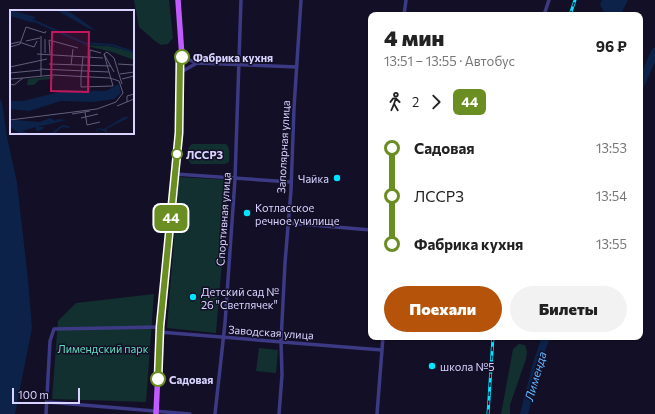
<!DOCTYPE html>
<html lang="ru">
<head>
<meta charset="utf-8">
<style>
  :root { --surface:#fff; --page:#f2f2f2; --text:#222; --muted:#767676; --accent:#b45309 }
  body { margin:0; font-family:Commissioner,sans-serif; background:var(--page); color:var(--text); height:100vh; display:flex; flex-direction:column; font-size:15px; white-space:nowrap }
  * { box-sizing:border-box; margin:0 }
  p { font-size:13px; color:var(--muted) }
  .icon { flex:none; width:22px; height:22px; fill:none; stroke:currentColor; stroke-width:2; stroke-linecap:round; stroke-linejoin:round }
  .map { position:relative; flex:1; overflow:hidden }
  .drawer { position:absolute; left:368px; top:12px; width:275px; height:328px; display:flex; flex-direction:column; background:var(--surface); border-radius:8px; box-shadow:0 1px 3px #0004 }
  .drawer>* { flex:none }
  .badge { padding:0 8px; border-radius:6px; font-size:14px; line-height:26px }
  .scale { position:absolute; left:12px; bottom:10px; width:68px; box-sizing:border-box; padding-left:4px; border:2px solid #d9d4ff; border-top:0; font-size:11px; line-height:14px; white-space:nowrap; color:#d9d4ff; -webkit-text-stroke:3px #130f26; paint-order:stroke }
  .map>.badge { position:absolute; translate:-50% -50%; box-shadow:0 0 0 2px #fff }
  .legs { display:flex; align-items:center; gap:6px; height:44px; padding:0 16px; font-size:13px }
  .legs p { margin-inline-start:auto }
  .headline { display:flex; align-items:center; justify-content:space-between; height:68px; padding:0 16px }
  h1 { font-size:22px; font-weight:800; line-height:30px }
  .button { display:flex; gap:8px; margin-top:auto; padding:8px 16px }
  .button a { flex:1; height:46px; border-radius:24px; background:var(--accent); color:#fff; font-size:16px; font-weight:800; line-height:46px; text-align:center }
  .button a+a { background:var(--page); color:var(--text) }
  ul { padding:0 16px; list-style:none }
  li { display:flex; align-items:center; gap:14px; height:48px; font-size:15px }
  li i { display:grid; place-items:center; width:6px; height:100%; margin:0 5px; background:currentColor }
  li i::after { content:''; width:10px; height:10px; margin:-5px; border:3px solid; border-radius:50%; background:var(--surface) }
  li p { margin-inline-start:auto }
  li:first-child i { background:linear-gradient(#0000 50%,currentColor 0) }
  li:last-child i { background:linear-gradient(currentColor 50%,#0000 0) }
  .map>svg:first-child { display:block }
  .green { fill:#12302f }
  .water { fill:#0c2248 }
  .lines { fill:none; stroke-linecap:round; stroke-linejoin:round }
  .river { stroke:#0c2248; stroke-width:8 }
  .street { stroke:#3d3a85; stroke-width:3.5 }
  .primary { stroke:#c25bff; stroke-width:5.5 }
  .rail-casing { stroke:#00e5ff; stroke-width:3 }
  .rail { stroke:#130f26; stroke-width:1.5; stroke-dasharray:4.5; stroke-linecap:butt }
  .line-1-casing { stroke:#fff; stroke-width:9 }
  .line-1 { stroke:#6b8e23; stroke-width:6 }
  .stop-1-dot { fill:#fff; stroke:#6b8e23; stroke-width:2 }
  .poi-dot { fill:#00e5ff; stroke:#130f26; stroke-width:1.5 }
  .labels { text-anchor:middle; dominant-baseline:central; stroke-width:3; stroke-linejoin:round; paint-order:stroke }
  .stop-label { font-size:11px; font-weight:bold; fill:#d9d4ff; stroke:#130f26; text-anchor:start }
  .street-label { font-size:11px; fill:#d9d4ff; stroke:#130f26 }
  .poi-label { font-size:11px; fill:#d9d4ff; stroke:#130f26; text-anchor:start }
  .park-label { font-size:11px; fill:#5fe0c0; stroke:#130f26 }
  .water-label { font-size:12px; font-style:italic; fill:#62b6ff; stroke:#130f26 }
  .inset-river { fill:none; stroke:#0c2248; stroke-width:2 }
  .inset-road { fill:none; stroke:#625e7d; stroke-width:1 }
  .view { fill:#c2185b; fill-opacity:0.15; stroke:#c2185b; stroke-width:2 }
  .inset-edge { fill:none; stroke:#d9d4ff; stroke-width:2 }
</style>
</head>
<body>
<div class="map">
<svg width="655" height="414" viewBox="0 0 655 414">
  <rect width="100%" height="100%" fill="#130f26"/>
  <path class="green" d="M134,0H169L173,38L168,44L161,45L155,41L139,27Z
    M192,144H226C231,148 229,156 229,162L225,164H191C186,159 186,148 192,144Z
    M179,177L229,180L216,333L167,328Z
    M154,294L146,402L52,399L58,321L76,303Z
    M519,344L525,345L527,352L526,359L510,405V414H501L513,349Z
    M259,348L278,350L276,373L256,371Z"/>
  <path class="water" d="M602,0H628L622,12L606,15L600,5Z
    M0,99L2,102L7,137L17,183L28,279L32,328L15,414H0Z"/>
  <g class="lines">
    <path class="river" d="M640,86L655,52
      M524,414L538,360L546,337"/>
    <path class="street" d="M404,15L406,0
      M544,15L549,0
      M182,57L197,63L297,67
      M181,72L197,63
      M175,174L291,182
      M288,223L371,230
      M159,332L382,350
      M47,402L190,414
      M46,414L50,341L54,329L160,327
      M215,414L225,323L235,179L241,0
      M279,414L282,375L281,341L285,263L291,190L294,108L301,0
      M377,414L383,337"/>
    <path class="primary" d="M156,414L160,327L179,133L181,60L182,57L178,0"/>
    <g class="rail-casing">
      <path id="rail" d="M570,15L575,0
        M488,414L493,337"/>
    </g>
    <use href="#rail" class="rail"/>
  </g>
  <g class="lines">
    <g class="line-1-casing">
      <path id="line-1" d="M158,379L160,327L179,133L180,60L182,57"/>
    </g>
    <use href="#line-1" class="line-1"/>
  </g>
  <g class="stop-1-dot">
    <circle cx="182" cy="57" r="7"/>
    <circle cx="177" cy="154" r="5"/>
    <circle cx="158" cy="379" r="7"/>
  </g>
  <g class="poi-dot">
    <circle cx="337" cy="178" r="4"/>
    <circle cx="247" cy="213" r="4"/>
    <circle cx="193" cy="297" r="4"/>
    <circle cx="432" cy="366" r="4"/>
  </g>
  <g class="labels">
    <g class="stop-label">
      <text x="193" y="57">Фабрика кухня</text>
      <text x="186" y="154">ЛССРЗ</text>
      <text x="169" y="379">Садовая</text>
    </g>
    <g class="street-label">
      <text transform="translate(283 147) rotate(-87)">Заполярная улица</text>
      <text transform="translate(223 219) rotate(-86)">Спортивная улица</text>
      <text transform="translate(271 332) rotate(4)">Заводская улица</text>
    </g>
    <g class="poi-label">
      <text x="329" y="178" text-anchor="end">Чайка</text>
      <text x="255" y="207">Котласское<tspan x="255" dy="13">речное училище</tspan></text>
      <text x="201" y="291">Детский сад №<tspan x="201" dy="13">26 "Светлячек"</tspan></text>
      <text x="440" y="366">школа №5</text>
    </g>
    <g class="park-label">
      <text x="103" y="348">Лимендский парк</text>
    </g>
    <g class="water-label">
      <text transform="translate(535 376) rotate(-74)">Лименда</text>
    </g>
  </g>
  <g transform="translate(10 10)">
    <rect width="124" height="124" fill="#130f26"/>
    <path d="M73,35L99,36L119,41L124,43V50L102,42ZM44,66L43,69L29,70L24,75H17L18,69Z" fill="#12302f"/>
    <path d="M0,0L26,7L22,10L24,13L0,6ZM46,0H57L85,20L78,18ZM109,74L111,83L104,89L83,92L51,91L19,101L0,99V91H13L57,80L96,81ZM114,107H120L96,119L98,123L89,119L84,124L88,118L94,119ZM40,108L46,111L47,109L57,110L27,117H35L31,120L26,121V117L12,121L20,124H11L0,117V113L4,110L30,112Z" fill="#0c2248"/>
    <path class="inset-river" d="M20,9L74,33L102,35L124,42M42,124L52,116L59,117"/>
    <path class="inset-road" d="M31,26V66M35,29V43M39,30L68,38M39,30L40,44M16,31L30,28M0,34L9,32L24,37L27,31M0,37L10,34L16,17L35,23L36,21M27,44L93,48M94,44L97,42L104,48L112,74M94,44L103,76M94,44L104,62M39,54L101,56M108,54L124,55M61,55L63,39M0,57L37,49M30,59L99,62M79,62L80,40L91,43M0,63L31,60M110,64L124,62M71,66L73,47M71,67V77L103,76M0,69L13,68M112,69L124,66M0,74L4,75L13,68L43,65L100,68L109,71L113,83L106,92L87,99L0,110M117,92V86L124,84M107,96L124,89M75,102L77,115L90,112M62,104L80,101M71,108L88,104"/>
    <path class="view" d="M42,22H79L78,82L41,81Z"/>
    <rect width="124" height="124" class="inset-edge"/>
  </g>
</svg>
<div class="scale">100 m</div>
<b class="badge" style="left:171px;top:218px;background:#6b8e23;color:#fff">44</b>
<section class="drawer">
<div class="headline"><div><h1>4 мин</h1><p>13:51 – 13:55 · Автобус</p></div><b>96 ₽</b></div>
<div class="legs"><svg class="icon" aria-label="walk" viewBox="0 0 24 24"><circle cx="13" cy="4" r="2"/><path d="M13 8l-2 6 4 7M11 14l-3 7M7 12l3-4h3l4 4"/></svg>2<svg class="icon" aria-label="forward" viewBox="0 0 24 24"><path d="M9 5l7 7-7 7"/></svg><b class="badge" style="background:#6b8e23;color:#fff">44</b></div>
<ul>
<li><i style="color:#6b8e23"></i><b>Садовая</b><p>13:53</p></li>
<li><i style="color:#6b8e23"></i><span>ЛССРЗ</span><p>13:54</p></li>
<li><i style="color:#6b8e23"></i><b>Фабрика кухня</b><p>13:55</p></li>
</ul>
<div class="button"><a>Поехали</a><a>Билеты</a></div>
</section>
</div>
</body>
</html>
